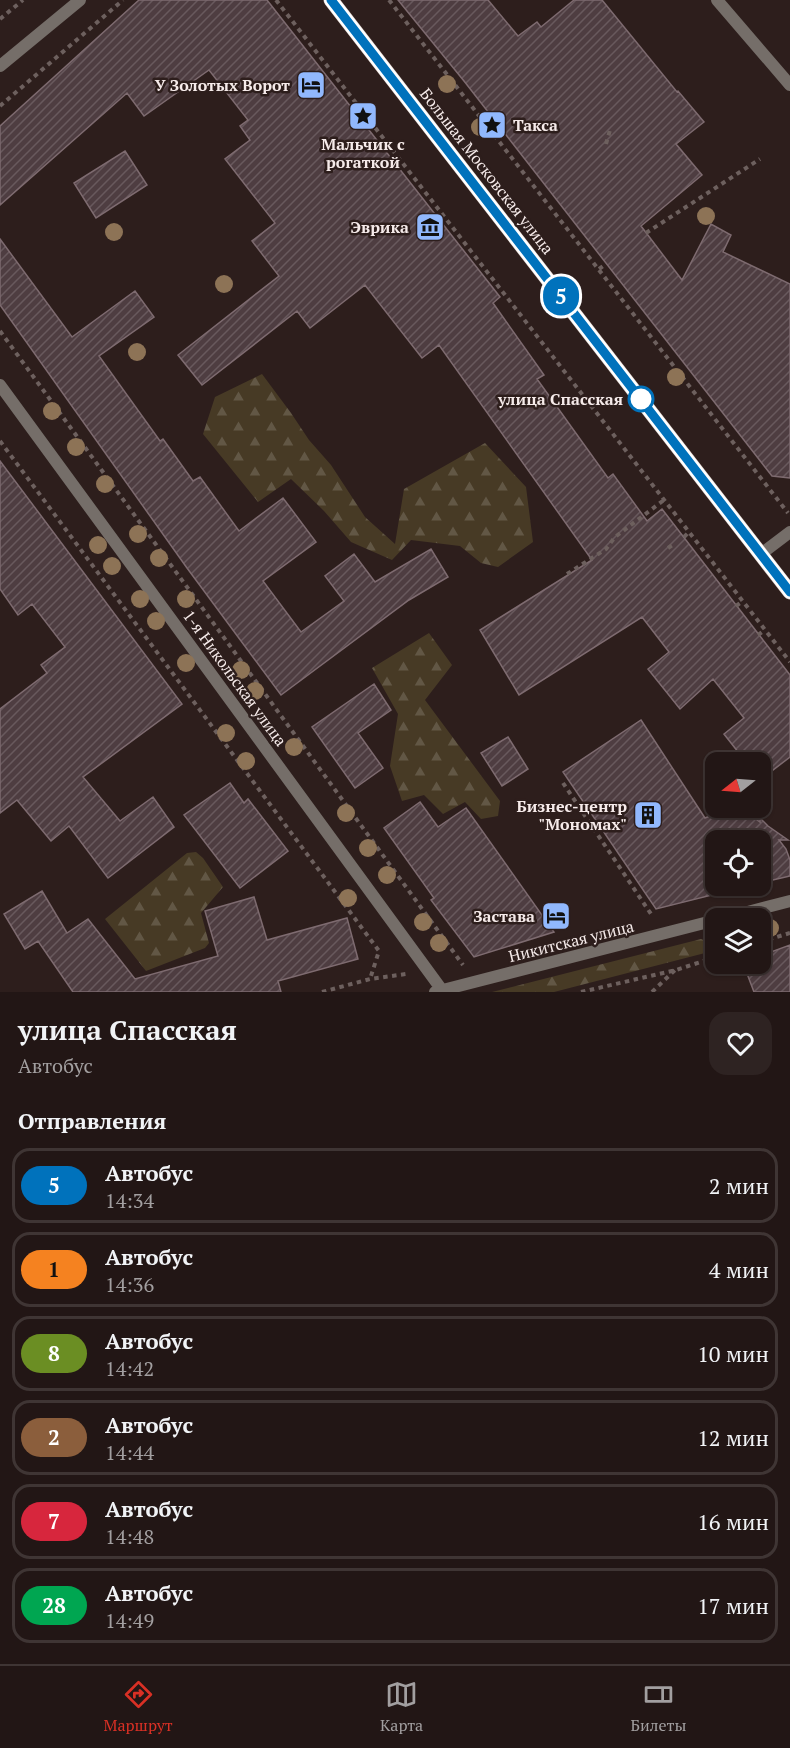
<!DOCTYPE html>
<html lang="ru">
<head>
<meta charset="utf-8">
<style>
  :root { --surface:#221615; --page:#2e2322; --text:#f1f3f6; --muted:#a29fa0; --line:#3f3534; --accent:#d93025 }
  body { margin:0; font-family:"PT Serif",serif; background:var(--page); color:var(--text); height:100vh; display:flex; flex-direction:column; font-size:22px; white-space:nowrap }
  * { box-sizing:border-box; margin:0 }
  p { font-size:20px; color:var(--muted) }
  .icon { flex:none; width:33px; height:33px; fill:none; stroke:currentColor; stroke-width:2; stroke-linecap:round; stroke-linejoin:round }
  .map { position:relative; height:992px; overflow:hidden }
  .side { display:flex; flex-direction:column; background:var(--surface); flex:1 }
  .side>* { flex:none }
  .badge { padding:0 12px; border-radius:20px; font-size:21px; line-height:39px }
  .needle { width:39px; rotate:253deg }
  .buttons { position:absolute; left:705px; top:752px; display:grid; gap:12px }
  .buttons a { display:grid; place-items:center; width:66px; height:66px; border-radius:12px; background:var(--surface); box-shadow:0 2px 4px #0004,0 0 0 2px var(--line); font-size:30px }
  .map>.badge { position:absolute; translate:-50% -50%; box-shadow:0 0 0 3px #fff }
  h2 { padding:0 18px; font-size:22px; line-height:54px }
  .round { display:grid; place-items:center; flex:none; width:63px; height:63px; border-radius:18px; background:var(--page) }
  .head { display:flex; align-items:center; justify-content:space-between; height:102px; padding:0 18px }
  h1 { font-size:28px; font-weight:700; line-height:45px }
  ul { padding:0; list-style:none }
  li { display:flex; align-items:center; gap:18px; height:75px; margin:0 12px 9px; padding:0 6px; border:3px solid var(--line); border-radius:18px }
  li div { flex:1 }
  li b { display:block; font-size:22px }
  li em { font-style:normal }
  li .badge { min-width:66px; font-weight:700; text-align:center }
  .menu { display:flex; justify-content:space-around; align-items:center; height:84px; border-top:2px solid var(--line); background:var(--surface); font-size:16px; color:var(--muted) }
  .menu a { display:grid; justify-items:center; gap:3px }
  .menu .on { color:var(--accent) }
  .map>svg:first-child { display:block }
  .forest { fill:url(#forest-firs) }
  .building { fill:url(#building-hatch); stroke:#7e6b70; stroke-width:1.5 }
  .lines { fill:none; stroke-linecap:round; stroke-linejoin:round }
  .path { stroke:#6d605e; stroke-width:4; stroke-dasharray:4.5 4.5; stroke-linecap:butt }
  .lane { stroke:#756e69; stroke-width:12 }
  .street { stroke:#756e69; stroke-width:12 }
  .primary { stroke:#c9bab2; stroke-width:15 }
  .tree { fill:#8d7356 }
  .line-casing { stroke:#fff; stroke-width:14 }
  .line { stroke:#0072bc; stroke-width:9 }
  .stop-dot { fill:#fff; stroke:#0072bc; stroke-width:3 }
  .labels { text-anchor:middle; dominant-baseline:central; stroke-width:5; stroke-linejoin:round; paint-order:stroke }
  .poi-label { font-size:16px; font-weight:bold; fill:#f6ebea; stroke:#2d1e1c; text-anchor:end }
  .street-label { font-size:16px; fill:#f6ebea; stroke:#2d1e1c }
  .stop-label { font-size:16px; font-weight:bold; fill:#f6ebea; stroke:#2d1e1c; text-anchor:end }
</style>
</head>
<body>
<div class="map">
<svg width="790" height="992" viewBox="0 0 790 992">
  <defs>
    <pattern id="forest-firs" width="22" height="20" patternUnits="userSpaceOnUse" patternTransform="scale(1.5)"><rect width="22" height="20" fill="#473a25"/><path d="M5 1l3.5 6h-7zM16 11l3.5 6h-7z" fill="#625745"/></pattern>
    <pattern id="building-hatch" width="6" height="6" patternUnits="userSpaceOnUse" patternTransform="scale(1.5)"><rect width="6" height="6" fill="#4e3d41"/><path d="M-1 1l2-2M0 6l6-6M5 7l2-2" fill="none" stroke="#68595d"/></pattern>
  </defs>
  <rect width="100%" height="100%" fill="#2d1e1c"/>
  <path class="forest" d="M262,374L291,413L309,440L331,465L365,517L395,544L404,489L485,443L526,487L533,542L498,567L481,563L460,546L411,540L392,560L351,542L324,511L291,479L258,502L203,434L215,397Z
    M429,633L452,665L425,700L500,801L498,816L481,819L465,802L443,814L424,795L402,801L390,766L398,714L372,668Z
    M196,852L203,858L223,887L201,913L209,943L205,948L146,971L105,919L187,853Z
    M701,939L710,943L705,953L554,992H492Z"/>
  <path class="building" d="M139,0H267L500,297L493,303L544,375L537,379L608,478L613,474L647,521L662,509L790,675V757L760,780V762H746L724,734L744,718L713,679L680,709L648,669L669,652L642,617L519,695L480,630L592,560L439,345L422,358L365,285L310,328L297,311L202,385L178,355L279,276L252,241L275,223L225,159L250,140L240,126L248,120L209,70L144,116L127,93L0,205V126Z
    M398,0H488L518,36L537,22L541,27L574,0H602L677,92L678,91L704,122L676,144L702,175L641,226L682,280L711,224L731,235L723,252L790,284V478L772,476L464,81Z
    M125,151L147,185L96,218L74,183Z
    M0,239L72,337L135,291L154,317L99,356L160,441L163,439L193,481L200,477L239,531L283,498L316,542L263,581L301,632L344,601L325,576L354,554L375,582L431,549L448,577L409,600L281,695L187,568L0,305Z
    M0,461L182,704L83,777L120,821L153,797L174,827L108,878L69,826L51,841L17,800L0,813V709L47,673L41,665L65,647L32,604L18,615L0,589Z
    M374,684L391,710L358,733L383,768L355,788L312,727Z
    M641,720L705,818L725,810L746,812L760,822V818L768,826L788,840H779L786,849L790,860V876L760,883V840H716V894L656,909L563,772Z
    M508,737L528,769L502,786L481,753Z
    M230,783L244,803L248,799L288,851L240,888L184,815Z
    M420,802L438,827L466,808L554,932L474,957L431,900L434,898L384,828Z
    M42,891L67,933L88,919L135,979L218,956L205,911L254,897L267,940L347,918L358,959L278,981L281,992H73L38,941L25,949L4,914Z
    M790,945V992H754L743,963H760V956Z"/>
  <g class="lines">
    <path class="path" d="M276,0L790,662
      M389,0L788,513
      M0,19L23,0
      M0,106L123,0
      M606,144L610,130
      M646,233L760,159
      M599,269L606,264
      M0,331L463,965
      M0,441L379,951L370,979
      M684,537L689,532
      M668,548L674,544
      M567,574L606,549L615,537L664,500
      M736,606L743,601
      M758,635L765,630
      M563,783L651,914
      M760,942L790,933
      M322,992L370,979L406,974
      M581,992L676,970L716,957
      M652,992L675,970"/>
    <path class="lane" d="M717,0L790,85"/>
    <path class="street" d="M0,66L80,0
      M0,385L442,990
      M761,554L790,532
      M725,918L790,901
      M435,992L716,920"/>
    <path class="primary" d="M331,0L790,592"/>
  </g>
  <g class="tree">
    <circle cx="447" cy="84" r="9"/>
    <circle cx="480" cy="127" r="9"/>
    <circle cx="706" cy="216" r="9"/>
    <circle cx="114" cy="232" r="9"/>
    <circle cx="224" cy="284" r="9"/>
    <circle cx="137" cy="352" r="9"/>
    <circle cx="676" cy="377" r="9"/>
    <circle cx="52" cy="411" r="9"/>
    <circle cx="76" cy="447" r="9"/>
    <circle cx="105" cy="484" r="9"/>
    <circle cx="138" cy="534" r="9"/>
    <circle cx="98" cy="545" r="9"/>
    <circle cx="159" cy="558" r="9"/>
    <circle cx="112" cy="566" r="9"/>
    <circle cx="140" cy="599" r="9"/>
    <circle cx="186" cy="599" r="9"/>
    <circle cx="156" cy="621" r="9"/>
    <circle cx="186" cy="663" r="9"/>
    <circle cx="241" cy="670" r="9"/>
    <circle cx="255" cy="691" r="9"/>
    <circle cx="226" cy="733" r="9"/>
    <circle cx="294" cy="747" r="9"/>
    <circle cx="246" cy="761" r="9"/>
    <circle cx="346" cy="813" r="9"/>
    <circle cx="368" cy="848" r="9"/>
    <circle cx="387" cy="875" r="9"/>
    <circle cx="348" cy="898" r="9"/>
    <circle cx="423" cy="922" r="9"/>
    <circle cx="770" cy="928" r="9"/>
    <circle cx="439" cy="943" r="9"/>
  </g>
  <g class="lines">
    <g class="line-casing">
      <path id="line" d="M331,0L790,592"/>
    </g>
    <use href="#line" class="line"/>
  </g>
  <defs>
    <g id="hotel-square" transform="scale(1.5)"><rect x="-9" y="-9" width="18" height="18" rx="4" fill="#91b8fd" stroke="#2d1e1c"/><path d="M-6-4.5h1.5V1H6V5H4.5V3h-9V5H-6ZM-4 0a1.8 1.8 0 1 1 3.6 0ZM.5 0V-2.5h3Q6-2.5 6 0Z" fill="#111"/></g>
    <g id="sight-square" transform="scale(1.5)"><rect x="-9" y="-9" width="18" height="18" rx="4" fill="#91b8fd" stroke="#2d1e1c"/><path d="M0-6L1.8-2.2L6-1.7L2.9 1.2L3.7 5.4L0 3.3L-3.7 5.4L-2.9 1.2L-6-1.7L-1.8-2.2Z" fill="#111"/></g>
    <g id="museum-square" transform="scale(1.5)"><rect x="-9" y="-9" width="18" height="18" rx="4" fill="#91b8fd" stroke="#2d1e1c"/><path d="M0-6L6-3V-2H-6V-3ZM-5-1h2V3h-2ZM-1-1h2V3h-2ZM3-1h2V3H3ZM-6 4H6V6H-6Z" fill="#111"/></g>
    <g id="building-square" transform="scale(1.5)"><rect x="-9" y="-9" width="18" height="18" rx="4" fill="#91b8fd" stroke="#2d1e1c"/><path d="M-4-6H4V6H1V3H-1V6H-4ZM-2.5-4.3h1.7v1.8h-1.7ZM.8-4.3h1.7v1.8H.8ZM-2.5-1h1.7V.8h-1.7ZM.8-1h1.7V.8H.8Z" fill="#111"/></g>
  </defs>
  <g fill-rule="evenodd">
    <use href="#hotel-square" x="311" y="85"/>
    <use href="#sight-square" x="363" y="116"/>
    <use href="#sight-square" x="492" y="125"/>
    <use href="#museum-square" x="430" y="227"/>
    <use href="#building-square" x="648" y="815"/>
    <use href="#hotel-square" x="556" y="916"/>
  </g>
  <circle class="stop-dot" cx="641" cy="399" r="12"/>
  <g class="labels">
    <g class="poi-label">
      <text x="290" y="85">У Золотых Ворот</text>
      <text x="513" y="125" text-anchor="start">Такса</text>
      <text x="363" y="144" text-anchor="middle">Мальчик с<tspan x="363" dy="18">рогаткой</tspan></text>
      <text x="409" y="227">Эврика</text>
      <text x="627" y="806">Бизнес-центр<tspan x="627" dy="18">"Мономах"</tspan></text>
      <text x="535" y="916">Застава</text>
    </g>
    <g class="street-label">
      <text transform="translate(487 171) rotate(52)">Большая Московская улица</text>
      <text transform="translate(235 678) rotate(54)">1-я Никольская улица</text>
      <text transform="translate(571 941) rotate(-14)">Никитская улица</text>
    </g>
    <g class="stop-label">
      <text x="623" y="399">улица Спасская</text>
    </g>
  </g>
</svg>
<div class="buttons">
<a><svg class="needle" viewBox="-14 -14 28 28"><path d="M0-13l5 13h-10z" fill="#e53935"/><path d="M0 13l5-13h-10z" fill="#a29fa0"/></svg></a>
<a><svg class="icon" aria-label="locate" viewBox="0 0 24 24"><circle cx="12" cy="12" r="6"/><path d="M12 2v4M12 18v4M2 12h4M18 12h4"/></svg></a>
<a><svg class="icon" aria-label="layers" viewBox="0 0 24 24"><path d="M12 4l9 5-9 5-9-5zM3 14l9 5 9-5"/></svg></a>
</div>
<b class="badge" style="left:561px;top:296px;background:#0072bc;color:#fff">5</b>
</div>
<section class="side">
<div class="head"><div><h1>улица Спасская</h1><p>Автобус</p></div><a class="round"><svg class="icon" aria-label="heart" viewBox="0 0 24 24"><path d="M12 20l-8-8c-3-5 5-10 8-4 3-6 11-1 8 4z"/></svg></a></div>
<h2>Отправления</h2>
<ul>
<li><span class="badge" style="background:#0072bc;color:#fff">5</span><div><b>Автобус</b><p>14:34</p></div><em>2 мин</em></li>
<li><span class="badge" style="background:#f58220;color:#111">1</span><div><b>Автобус</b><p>14:36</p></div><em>4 мин</em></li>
<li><span class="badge" style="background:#6b8e23;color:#fff">8</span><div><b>Автобус</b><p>14:42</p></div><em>10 мин</em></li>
<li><span class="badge" style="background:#8b5e3c;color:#fff">2</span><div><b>Автобус</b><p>14:44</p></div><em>12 мин</em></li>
<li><span class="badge" style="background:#d7263d;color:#fff">7</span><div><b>Автобус</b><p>14:48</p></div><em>16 мин</em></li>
<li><span class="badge" style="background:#00a651;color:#fff">28</span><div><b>Автобус</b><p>14:49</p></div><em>17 мин</em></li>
</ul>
</section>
<nav class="menu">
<a class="on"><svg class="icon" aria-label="directions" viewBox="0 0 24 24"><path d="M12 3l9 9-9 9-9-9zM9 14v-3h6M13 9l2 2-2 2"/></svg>Маршрут</a>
<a><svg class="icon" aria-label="map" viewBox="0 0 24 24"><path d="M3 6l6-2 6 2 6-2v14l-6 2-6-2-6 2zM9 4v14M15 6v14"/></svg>Карта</a>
<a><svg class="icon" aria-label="tickets" viewBox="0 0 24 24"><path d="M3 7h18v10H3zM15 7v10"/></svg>Билеты</a>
</nav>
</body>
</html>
